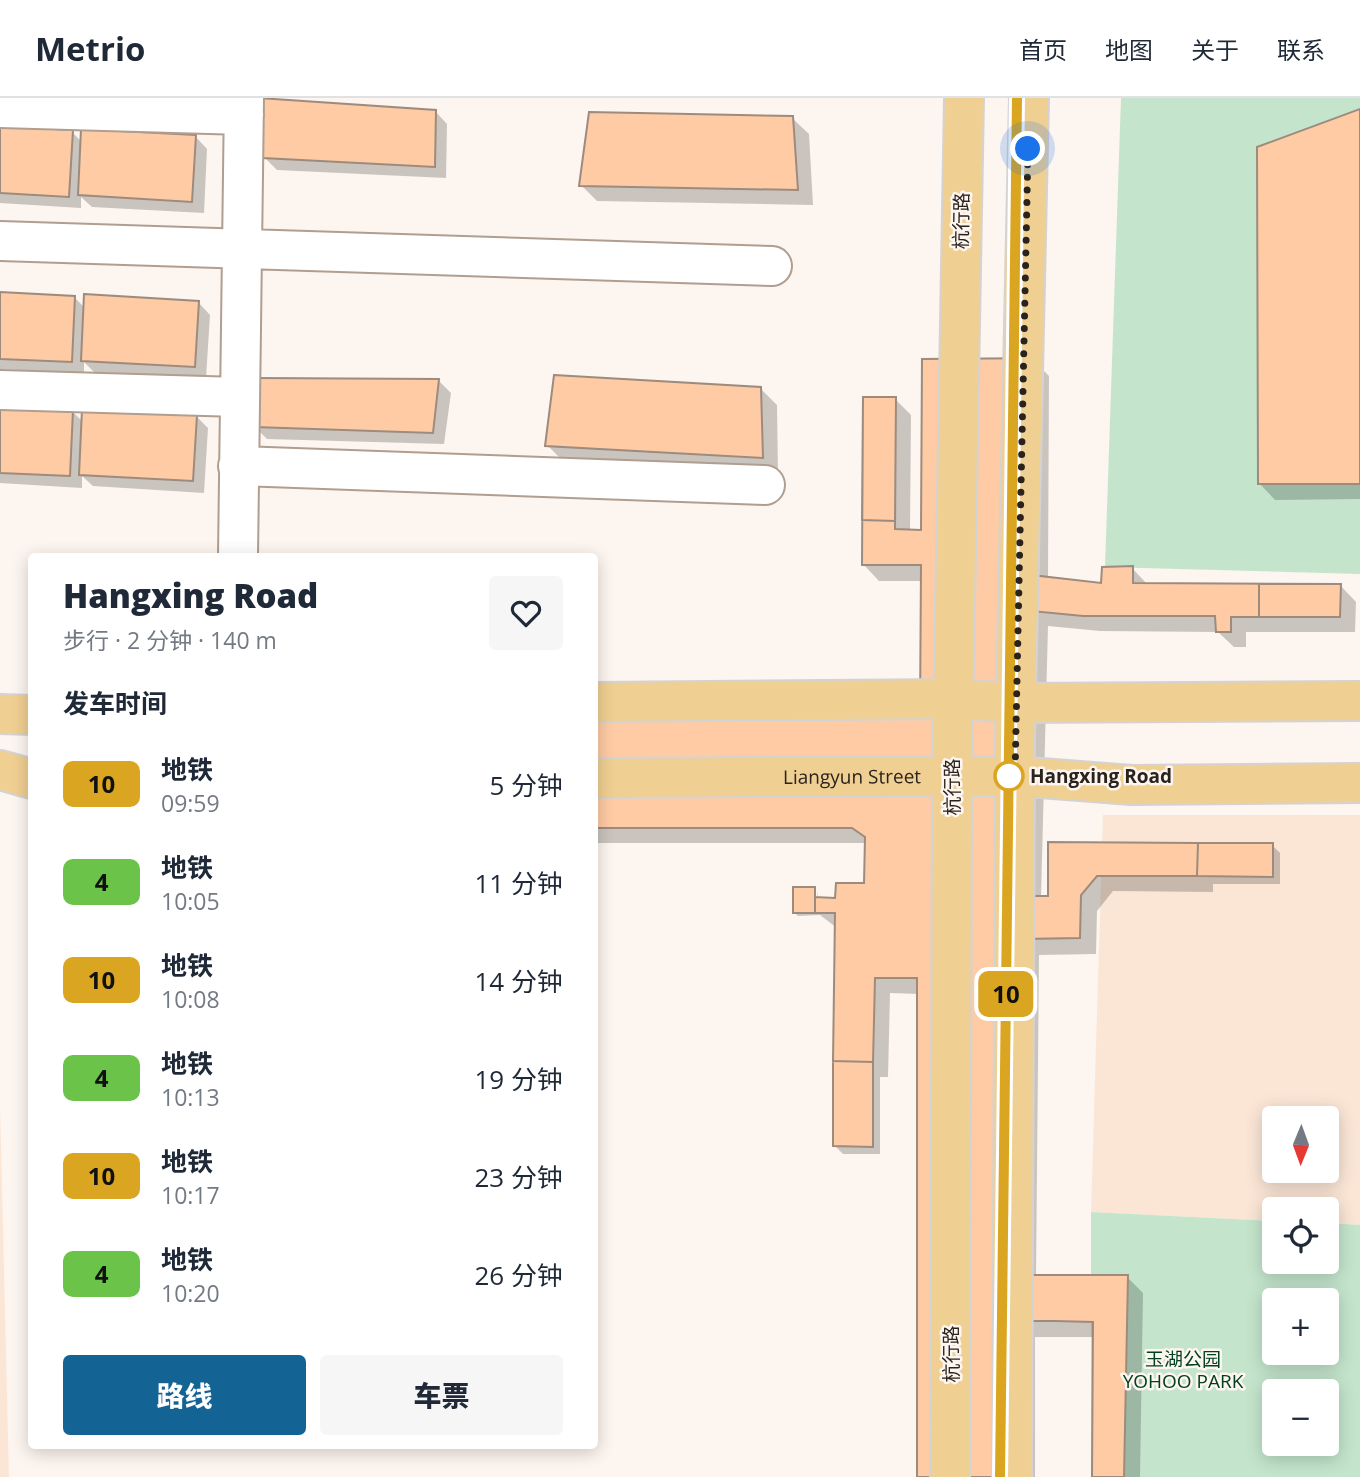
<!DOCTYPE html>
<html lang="zh">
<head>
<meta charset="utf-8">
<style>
  :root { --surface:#fff; --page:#f6f6f7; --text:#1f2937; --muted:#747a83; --line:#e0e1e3; --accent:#146395 }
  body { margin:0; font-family:"Open Sans","Noto Sans SC",sans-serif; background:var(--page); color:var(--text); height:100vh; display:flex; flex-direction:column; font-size:26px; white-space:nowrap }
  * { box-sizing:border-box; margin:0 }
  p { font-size:23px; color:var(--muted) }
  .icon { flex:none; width:38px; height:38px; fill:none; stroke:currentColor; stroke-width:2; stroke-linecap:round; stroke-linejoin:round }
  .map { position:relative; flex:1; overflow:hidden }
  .drawer { position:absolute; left:28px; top:455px; width:570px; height:896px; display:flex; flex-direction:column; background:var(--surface); border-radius:7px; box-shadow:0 4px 18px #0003 }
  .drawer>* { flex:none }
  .badge { padding:0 14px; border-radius:10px; font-size:24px; line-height:46px }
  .needle { width:46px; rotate:181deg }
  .tools { position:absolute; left:1262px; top:1008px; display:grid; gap:14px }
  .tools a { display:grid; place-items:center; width:77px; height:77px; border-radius:7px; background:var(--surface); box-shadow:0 4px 18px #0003; font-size:35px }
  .you { position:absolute; width:35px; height:35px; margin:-18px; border:5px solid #fff; border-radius:50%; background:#1a73e8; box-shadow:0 0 0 10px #1a73e833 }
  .map>.badge { position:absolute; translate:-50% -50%; box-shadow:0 0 0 4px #fff }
  h2 { padding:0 35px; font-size:26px; line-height:63px }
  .round { display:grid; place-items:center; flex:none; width:74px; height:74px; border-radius:7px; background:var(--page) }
  .summary { display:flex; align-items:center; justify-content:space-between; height:119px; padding:0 35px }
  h1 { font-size:33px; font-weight:800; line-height:52px }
  .action { display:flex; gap:14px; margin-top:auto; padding:14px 35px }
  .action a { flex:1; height:80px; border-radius:7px; background:var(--accent); color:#fff; font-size:28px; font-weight:800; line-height:80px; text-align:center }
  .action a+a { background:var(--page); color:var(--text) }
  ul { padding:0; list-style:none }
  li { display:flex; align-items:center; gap:21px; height:98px; padding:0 35px }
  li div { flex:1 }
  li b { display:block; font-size:26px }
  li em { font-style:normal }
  li .badge { min-width:77px; font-weight:700; text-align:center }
  header { display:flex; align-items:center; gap:42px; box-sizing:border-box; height:98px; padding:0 35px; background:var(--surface); border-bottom:2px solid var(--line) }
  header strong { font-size:33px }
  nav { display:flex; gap:38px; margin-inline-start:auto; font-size:24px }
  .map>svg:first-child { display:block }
  .built { fill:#fbe6d6; fill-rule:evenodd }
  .green { fill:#c4e5cc; fill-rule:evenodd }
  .shadow { fill:#0003 }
  .building { fill:#fecba4; stroke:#9d8b7e; stroke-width:2 }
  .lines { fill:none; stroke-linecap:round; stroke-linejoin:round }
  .minor-casing { stroke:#b09e90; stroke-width:42 }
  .major-casing { stroke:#d4d3d2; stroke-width:42 }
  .minor { stroke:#fff; stroke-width:38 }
  .major { stroke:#f0cf92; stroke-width:38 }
  .line-casing { stroke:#fff; stroke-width:16 }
  .line { stroke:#daa520; stroke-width:10 }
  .walk { stroke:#2a231d; stroke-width:7; stroke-dasharray:0 12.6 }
  .stop-dot { fill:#fff; stroke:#daa520; stroke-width:3.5 }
  .labels { text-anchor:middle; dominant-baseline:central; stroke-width:5; stroke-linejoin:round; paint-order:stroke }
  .street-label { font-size:19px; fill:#2a231d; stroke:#fdf5ef }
  .stop-label { font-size:19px; font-weight:bold; fill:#2a231d; stroke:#fdf5ef; text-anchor:start }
  .park-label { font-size:19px; fill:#00411e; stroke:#fdf5ef }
</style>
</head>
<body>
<header>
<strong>Metrio</strong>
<nav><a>首页</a><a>地图</a><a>关于</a><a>联系</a></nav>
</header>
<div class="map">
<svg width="1360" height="1379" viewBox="0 0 1360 1379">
  <rect width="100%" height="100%" fill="#fdf5ef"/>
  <path class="built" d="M1103,717H1360V1127L1327,1125L1326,1111H1274V1123L1091,1114ZM1274,1020H1326V1073H1274Z
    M0,1007L9,1379H0Z"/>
  <path class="green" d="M1121,0H1360V11L1257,49L1258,386H1360V476L1105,469Z
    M1091,1114L1274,1123V1164H1326L1327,1125L1360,1127V1379H1091ZM1274,1202H1326V1255H1274ZM1274,1293H1326V1346H1274Z"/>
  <path class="shadow" d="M261,0L435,13L447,26L446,80L277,72L265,60Z
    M1360,13V401L1275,402L1259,385Z
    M792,20L809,36L813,107L597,103L581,87Z
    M0,30L72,34L82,44L195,38L207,51L204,115L92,109L81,99V110L0,105Z
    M0,195L75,200L85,210L198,204L210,217L206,280L94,274L84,264V276L0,271Z
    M1033,262L1049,278L1048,480L1103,487L1104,471L1132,470L1148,487H1340L1356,504L1355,534H1246V549H1234L1218,534L1100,533L1048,528L1041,800H1050V745L1272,747L1280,755V786H1213V794L1113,793L1097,813L1096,856L1039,857L1036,1179H1127L1143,1195L1140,1379H1094V1239H1035V1379H919V896L890,895L888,979H880V1056H843L835,1048L837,830L820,817L798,818L794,814V791H814L813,801H817V793L818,801L837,802V787H866L867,745H595V617L922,619L923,483H879L863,466L865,301H895L911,317L910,433L922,434L924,263Z
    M439,283L451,295L444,346L267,341L255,329Z
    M761,291L777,307L778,375L563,363L547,347Z
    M0,309L73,314L83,324L196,318L208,330L204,395L93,388L82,378V390L0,385Z"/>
  <path class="building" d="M259,0L436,12L435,69L263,60Z
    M1360,11V386H1258L1257,49Z
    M589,14L793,18L798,92L579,88Z
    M0,28L73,32L69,99L0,95Z
    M81,31L196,37L192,104L78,97Z
    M0,194L75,198L72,264L0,261Z
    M84,196L199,203L195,269L81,263Z
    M1033,260L1032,477L1101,485L1102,469L1133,468V485L1341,486L1340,519H1231V534H1216L1215,518H1083L1032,513L1025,798H1048V744L1198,745L1197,778H1097L1081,797L1080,840L1023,841L1021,1177H1128L1124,1379H1092L1093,1224L1055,1223H1020V1379H917V880H875L873,964L833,963L835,815H815V799L835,800L836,785H864L865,739L852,730H595V615L920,617L921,467H862L863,299H896L895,431L921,432L922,261Z
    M554,277L761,289L763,360L545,348Z
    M248,280L439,281L433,335L253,329Z
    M863,299H896L895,423L862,422Z
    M0,308L73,312L70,378L0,375Z
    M82,311L197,317L193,383L79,377Z
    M1259,486H1341L1340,519H1259Z
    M1198,745H1273V779L1197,778Z
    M793,789H815V815H793Z
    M833,963L873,964V1049L833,1048Z"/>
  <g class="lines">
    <g class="minor-casing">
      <path id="minor" d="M0,10L244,17
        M0,143L772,168
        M0,292L239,299
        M238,368L765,387
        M238,458L244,0"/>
    </g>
    <g class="major-casing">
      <g id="major">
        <path d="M595,604L953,601L1015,605L1360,603"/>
        <path d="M0,616L32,617"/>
        <path d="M0,672L32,681"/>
        <path id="s1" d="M595,680L952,678H1015L1132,687L1360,685"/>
        <path d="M950,1379L952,678L964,0"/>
        <path d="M1012,1379L1015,641L1029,0"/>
      </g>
    </g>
    <use href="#minor" class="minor"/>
    <use href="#major" class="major"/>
  </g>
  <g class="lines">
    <g class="line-casing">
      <path id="line" d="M1000,1379L1017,0"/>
    </g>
    <use href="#line" class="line"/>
    <path class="walk" d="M1009,678H1015L1028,51"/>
  </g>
  <circle class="stop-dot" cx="1009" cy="678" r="14"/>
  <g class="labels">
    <g class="street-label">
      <text transform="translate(961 123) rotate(-89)">杭行路</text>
      <text stroke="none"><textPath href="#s1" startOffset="257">Liangyun Street</textPath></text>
      <text transform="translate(952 689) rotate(-90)">杭行路</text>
      <text transform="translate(951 1256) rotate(-90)">杭行路</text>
    </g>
    <g class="stop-label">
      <text x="1030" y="678">Hangxing Road</text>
    </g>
    <g class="park-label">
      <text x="1183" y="1261">玉湖公园<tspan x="1183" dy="22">YOHOO PARK</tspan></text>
    </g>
  </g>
</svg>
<div class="tools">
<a><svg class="needle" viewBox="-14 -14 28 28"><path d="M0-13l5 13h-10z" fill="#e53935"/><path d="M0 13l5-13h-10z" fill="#747a83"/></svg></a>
<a><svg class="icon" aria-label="locate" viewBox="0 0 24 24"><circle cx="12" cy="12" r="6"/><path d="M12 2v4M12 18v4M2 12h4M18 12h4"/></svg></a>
<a>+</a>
<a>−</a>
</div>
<div class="you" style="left:1028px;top:51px"></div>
<b class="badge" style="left:1006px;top:896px;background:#daa520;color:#111">10</b>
<section class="drawer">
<div class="summary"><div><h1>Hangxing Road</h1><p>步行 · 2 分钟 · 140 m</p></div><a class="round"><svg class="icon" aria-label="heart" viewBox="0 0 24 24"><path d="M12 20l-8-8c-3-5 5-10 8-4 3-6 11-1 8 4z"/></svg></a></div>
<h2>发车时间</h2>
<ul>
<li><span class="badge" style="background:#daa520;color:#111">10</span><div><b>地铁</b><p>09:59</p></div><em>5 分钟</em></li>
<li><span class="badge" style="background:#6bc349;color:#111">4</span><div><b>地铁</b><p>10:05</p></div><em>11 分钟</em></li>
<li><span class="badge" style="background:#daa520;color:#111">10</span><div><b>地铁</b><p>10:08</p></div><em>14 分钟</em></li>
<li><span class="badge" style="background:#6bc349;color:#111">4</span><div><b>地铁</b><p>10:13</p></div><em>19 分钟</em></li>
<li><span class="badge" style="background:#daa520;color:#111">10</span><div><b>地铁</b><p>10:17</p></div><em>23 分钟</em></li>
<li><span class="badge" style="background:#6bc349;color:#111">4</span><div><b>地铁</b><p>10:20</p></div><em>26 分钟</em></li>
</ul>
<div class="action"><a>路线</a><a>车票</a></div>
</section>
</div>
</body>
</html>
